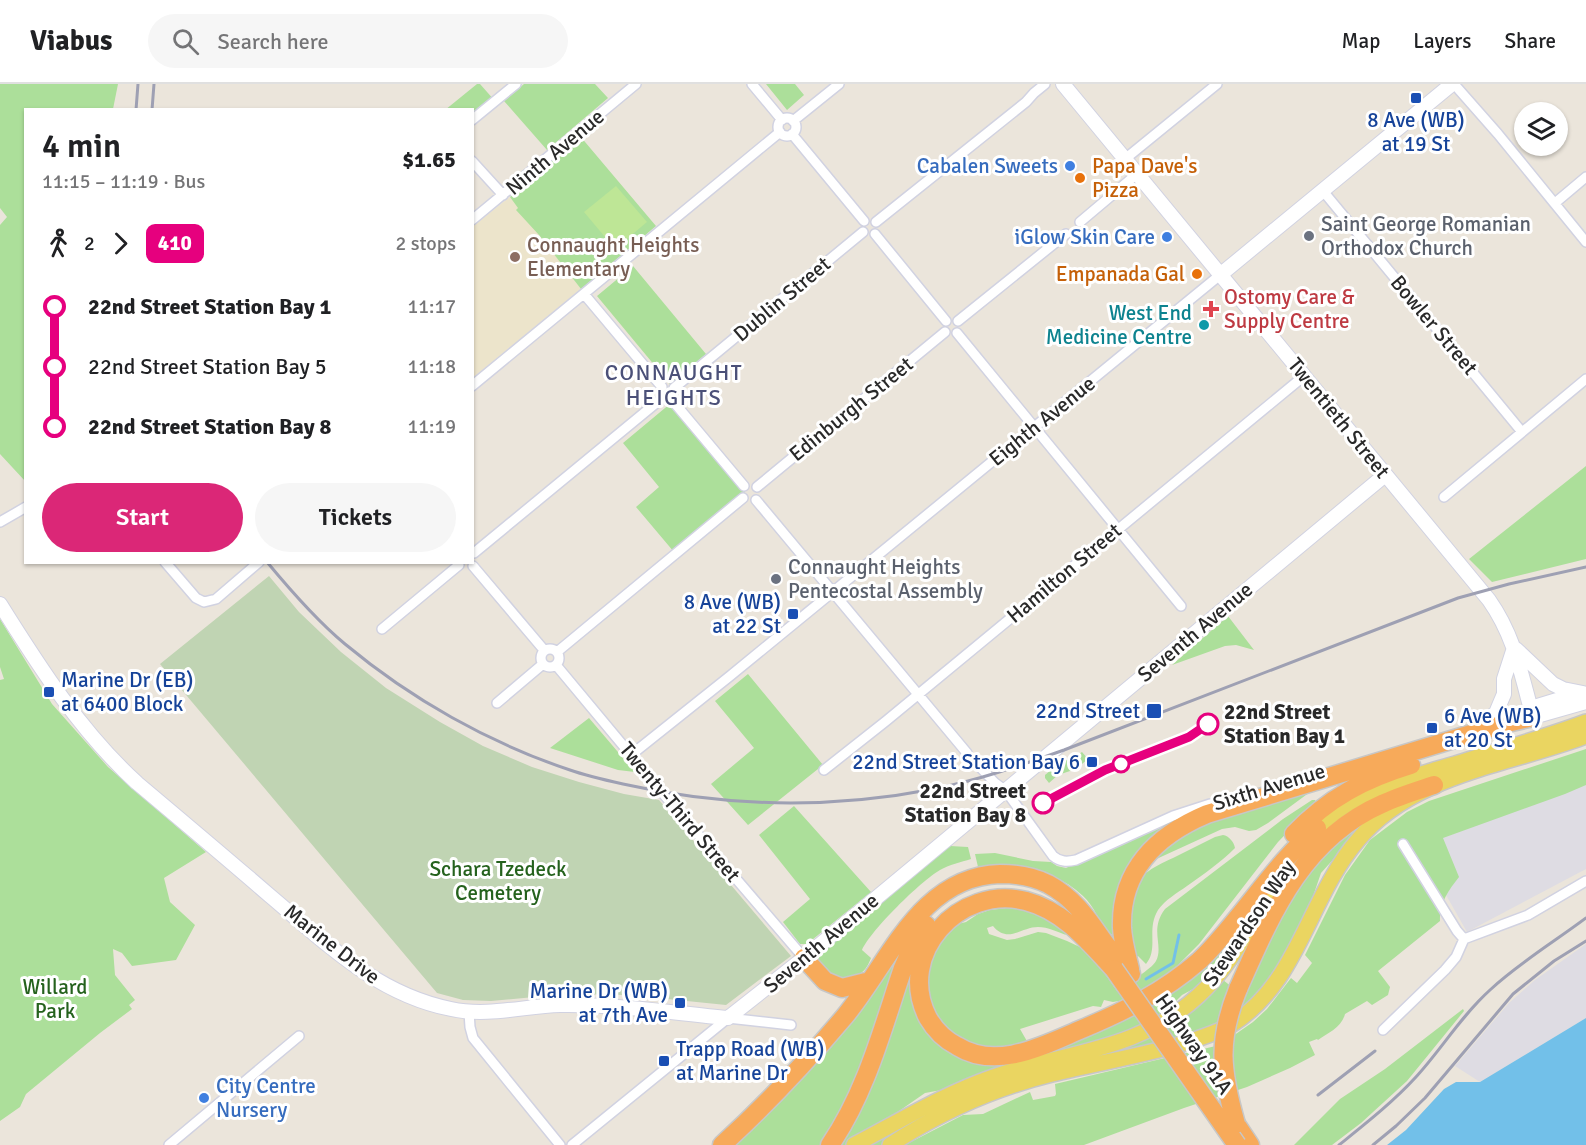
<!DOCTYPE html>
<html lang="en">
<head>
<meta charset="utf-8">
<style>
  :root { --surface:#fff; --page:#f6f6f6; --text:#202124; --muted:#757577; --line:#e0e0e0; --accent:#db2777 }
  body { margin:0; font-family:Signika,sans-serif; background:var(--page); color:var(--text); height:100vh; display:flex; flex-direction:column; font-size:22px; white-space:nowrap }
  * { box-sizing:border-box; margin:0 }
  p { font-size:20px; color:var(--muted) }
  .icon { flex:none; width:33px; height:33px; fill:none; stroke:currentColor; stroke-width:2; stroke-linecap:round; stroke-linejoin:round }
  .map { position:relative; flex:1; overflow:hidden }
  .details { position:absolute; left:24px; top:24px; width:450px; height:456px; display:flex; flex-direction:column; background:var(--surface); border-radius:0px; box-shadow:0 2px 4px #0004 }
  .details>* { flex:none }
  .badge { padding:0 12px; border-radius:9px; font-size:21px; line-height:39px }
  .tools { position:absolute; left:1514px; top:18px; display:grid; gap:12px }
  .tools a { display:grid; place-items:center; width:54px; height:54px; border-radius:50%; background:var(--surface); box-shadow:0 2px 4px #0004; font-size:30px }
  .map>.badge { position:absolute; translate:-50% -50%; box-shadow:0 0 0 3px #fff }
  .legs { display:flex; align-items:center; gap:9px; height:66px; padding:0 18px; font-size:20px }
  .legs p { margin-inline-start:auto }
  .summary { display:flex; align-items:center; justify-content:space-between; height:102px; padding:0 18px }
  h1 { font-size:33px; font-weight:600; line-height:45px }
  .action { display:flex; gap:12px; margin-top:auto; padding:12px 18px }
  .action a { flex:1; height:69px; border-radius:36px; background:var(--accent); color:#fff; font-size:24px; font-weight:600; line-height:69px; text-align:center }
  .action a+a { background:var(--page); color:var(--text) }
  ul { padding:0 18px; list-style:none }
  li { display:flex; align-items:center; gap:21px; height:60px; font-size:22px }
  li i { display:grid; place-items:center; width:9px; height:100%; margin:0 8px; background:currentColor }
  li i::after { content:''; width:15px; height:15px; margin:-8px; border:4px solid; border-radius:50%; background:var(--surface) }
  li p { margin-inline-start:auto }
  li:first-child i { background:linear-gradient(#0000 50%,currentColor 0) }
  li:last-child i { background:linear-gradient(currentColor 50%,#0000 0) }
  header { display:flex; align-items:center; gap:36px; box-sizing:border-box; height:84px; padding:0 30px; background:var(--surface); border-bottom:2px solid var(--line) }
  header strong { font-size:28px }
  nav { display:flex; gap:33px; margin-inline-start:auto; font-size:21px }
  .search { width:420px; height:54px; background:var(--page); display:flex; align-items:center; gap:15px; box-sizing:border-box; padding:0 21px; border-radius:33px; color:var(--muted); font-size:22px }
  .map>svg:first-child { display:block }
  .industrial { fill:#dedce3 }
  .education { fill:#ece4cb }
  .green { fill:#acdf9a }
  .cemetery { fill:#c0d4b3 }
  .pitch { fill:#bee696 }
  .water { fill:#72c0e9 }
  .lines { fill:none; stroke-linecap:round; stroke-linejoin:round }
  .stream { stroke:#72c0e9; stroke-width:3 }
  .street-casing { stroke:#d1d2e1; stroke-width:12 }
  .secondary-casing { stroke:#d1d2e1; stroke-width:16 }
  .primary-casing { stroke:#c7c7c7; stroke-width:18 }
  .highway-casing { stroke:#c7c7c7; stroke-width:21 }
  .street { stroke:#fff; stroke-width:9 }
  .secondary { stroke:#fff; stroke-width:14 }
  .primary { stroke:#ead561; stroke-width:15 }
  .highway { stroke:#f7aa5a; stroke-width:18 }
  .rail { stroke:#9ea0b3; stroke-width:3 }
  .highway-bridge-casing { stroke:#c7c7c7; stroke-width:21; stroke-linecap:butt }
  .highway-bridge { stroke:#f7aa5a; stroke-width:18 }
  .line-1-casing { stroke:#fff; stroke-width:14 }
  .line-1 { stroke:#e6007e; stroke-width:9 }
  .transit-dot { fill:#1a4fb4; stroke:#fff; stroke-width:2 }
  .shop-dot { fill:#3f7fe0; stroke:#fff; stroke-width:2 }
  .food-dot { fill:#e8710a; stroke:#fff; stroke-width:2 }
  .worship-dot { fill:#6b7280; stroke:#fff; stroke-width:2 }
  .education-dot { fill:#8d6e63; stroke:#fff; stroke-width:2 }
  .health-dot { fill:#e0444e; stroke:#fff; stroke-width:2 }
  .culture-dot { fill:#0f9aa8; stroke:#fff; stroke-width:2 }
  .stop-1-dot { fill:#fff; stroke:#e6007e; stroke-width:3 }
  .labels { text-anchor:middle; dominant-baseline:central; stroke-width:6; stroke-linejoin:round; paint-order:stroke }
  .transit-label { font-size:21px; fill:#164399; stroke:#fff; text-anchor:end }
  .street-label { font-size:21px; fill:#292929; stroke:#fff }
  .shop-label { font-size:21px; fill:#366cbe; stroke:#fff; text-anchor:end }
  .food-label { font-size:21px; fill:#c56008; stroke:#fff; text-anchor:start }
  .worship-label { font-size:21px; fill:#5b616d; stroke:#fff; text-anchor:start }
  .education-label { font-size:21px; fill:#785e54; stroke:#fff; text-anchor:start }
  .health-label { font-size:21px; fill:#be3a42; stroke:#fff; text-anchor:start }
  .culture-label { font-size:21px; fill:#0d838f; stroke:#fff; text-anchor:end }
  .stop-label { font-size:21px; font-weight:bold; fill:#292929; stroke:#fff; text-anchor:start }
  .park-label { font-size:21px; fill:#25621d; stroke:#fff }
  .neighbourhood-label { font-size:22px; letter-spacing:1.5px; fill:#4b5078; stroke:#fff }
</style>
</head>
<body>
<header>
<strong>Viabus</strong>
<div class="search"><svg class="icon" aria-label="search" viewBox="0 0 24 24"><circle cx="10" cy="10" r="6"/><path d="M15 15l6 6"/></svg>Search here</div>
<nav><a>Map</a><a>Layers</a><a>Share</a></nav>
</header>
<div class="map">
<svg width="1586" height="1061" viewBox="0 0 1586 1061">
  <rect width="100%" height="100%" fill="#ebe5db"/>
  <path class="industrial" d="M1586,684V785L1467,848L1408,744Z
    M1586,860V934L1480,998L1455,982L1509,919L1535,896Z"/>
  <path class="education" d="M510,113L581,205L473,294V142Z"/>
  <path class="green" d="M0,0H118L113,25L26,26L25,397L0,370V141L7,133L0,124Z
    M477,0H480L495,17L473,35L472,26H445Z
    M524,0H595L608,14L547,66L504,17Z
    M766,0H795L804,11L787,26Z
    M580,52L656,142L581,205L539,151L516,126L518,124L510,113Z
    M633,182L706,270L670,300L597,212Z
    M671,319L745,408L674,468L636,423L659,403L623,359Z
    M1586,382V475L1492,498L1469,475Z
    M1228,532L1254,566L1236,561L1225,562L1172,581Z
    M0,535L52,620L108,683L206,768L164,794L170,818L195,841L176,876L132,882L122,869L113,865L115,891L135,916L129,921L132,925L100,949L26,1010L20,1023L0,1037V596L4,595L0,583Z
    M748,590L823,681L748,741L711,700L754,664L715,617Z
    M589,634L635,688L618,686L550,664Z
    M1586,665V701L1565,710L1443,754L1459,793C1448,807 1439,820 1440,837L1378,887L1390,903L1388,911L1372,921L1367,917L1345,930C1342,943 1328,949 1318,956L1317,955L1309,958L1315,971L1290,984L1247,1003L1184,1024L1084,1061H905L963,1031L983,1030L1030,1008L1033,1016L1055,1012L1056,1010L1055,1000L1220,961L1253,938L1267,925L1291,894L1297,899L1312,879L1305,871L1345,791L1370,756L1407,728L1429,717Z
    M1082,668L1088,675L1076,685L1058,691L1049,699L1045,694V691L1063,676H1070Z
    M1310,708L1268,739L1256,746L1249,747L1235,743L1222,745L1152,777L1162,764L1204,739Z
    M1312,716H1315L1316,718L1314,721L1278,758L1199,860L1167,892L1124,916L1113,918L1104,916L1101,923L1093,922L1020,945L1028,959L1002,965L977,963L949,949L930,922L926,890L929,873L954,841L966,838L978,830L990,826L1007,824L1033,826L1058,838L1066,851C1058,848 1048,843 1038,843C1021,843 1008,860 993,842L987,844L989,850L1007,856L1015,855L1038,848L1046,849L1067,857L1082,864L1105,890L1117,907C1126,900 1152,885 1156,877C1164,861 1149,846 1165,825L1283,735Z
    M794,722L871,808L807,860H800L783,838L810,815L759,751Z
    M1361,737L1364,741L1321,789L1310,821L1284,875L1258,913L1217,941L1121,971L910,1043L881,1061H838L911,883L912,894L961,972L1080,953L1242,842L1233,858L1209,891L1197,903L1182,911L1165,928L1142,943L947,1005L925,1009L879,1041L926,1028L1193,924L1223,896L1232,903L1266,857L1310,783Z
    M1160,744L1162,746L1115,850L1108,851C1100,838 1094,822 1083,812C1056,786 1013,777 978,783L975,770L995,769L1033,777L1051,778L1057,782L1066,784L1094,770Z
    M1223,751C1229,752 1234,758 1235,764C1221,778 1204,790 1187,802C1177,809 1165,816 1158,826C1146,846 1159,864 1146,880L1138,872L1134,874C1129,849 1126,810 1145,790C1153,783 1164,778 1173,774C1187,767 1201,760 1215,753Z
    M950,762L968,763L971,775C961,778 949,781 940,786C921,797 871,846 862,866L871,874C864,893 855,892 837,896L814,874H817L818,869Z
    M905,857L861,992L823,1061H732Z
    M1463,925L1464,927L1407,997L1361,1039L1332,1061H1294L1340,1015L1385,985Z"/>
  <path class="cemetery" d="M269,492L299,528L341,568L386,604L440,638L483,662L532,683L579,698L624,710L659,716L791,872L726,921L628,911L566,910L491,917L463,916L437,909L160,580Z"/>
  <path class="pitch" d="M616,102L647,138L615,165L584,128Z"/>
  <path class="water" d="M1586,934V1061H1387L1406,1046L1444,1005L1456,998H1480Z"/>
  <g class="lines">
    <path class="stream" d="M1146,895L1173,879L1179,851"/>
    <g class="street-casing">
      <path id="street" d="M752,0L782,36
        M1454,0L1498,50L1586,158
        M778 43a9 9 0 1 1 18 0a9 9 0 1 1-18 0Z
        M472,36L516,0
        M793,37L839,0
        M792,50L864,137
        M1125,75L1217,0
        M472,77L503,111
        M1323,107L1522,348
        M1555,119L1586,93
        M472,136L636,0
        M876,138L1026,18L1034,9L1045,0
        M1080,138L1137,90
        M875,150L946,237
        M584,210L662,303
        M958,237L1066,150
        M957,249L1181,522
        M472,302L780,48
        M674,304L863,148
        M672,316L744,402
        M757,403L945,248
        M1444,413L1586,295
        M756,416L967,669
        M0,438L26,423
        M474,469L661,315
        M165,478L196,514L204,518L216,515L259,478
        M473,482L544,566
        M382,545L459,481
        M541 574a9 9 0 1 1 18 0a9 9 0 1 1-18 0Z
        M557,568L743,414
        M556,581L666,713L804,874
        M497,619L543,580
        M631,671L730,592L1220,191
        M978,681L995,699L1006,707L1053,772C1060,778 1067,778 1076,776L1173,732L1210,720
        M824,686L886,637L1304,292
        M1403,760L1457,847L1464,855
        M469,928L470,943L473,954L560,1061
        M1383,946L1445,886L1456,873L1464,855L1528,831L1586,797
        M169,1061L299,952
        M572,1061L728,934L791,941"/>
    </g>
    <g class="secondary-casing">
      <path id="secondary" d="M1063,0L1489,516C1515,553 1521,590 1533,633L1586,618
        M1220,191L1452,0
        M0,520C40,584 81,648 137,699C181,736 225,773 269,811C326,859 376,910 451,925C487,933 525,922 560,921C616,920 673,929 728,934L804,874L1385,391
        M1516,565L1553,600L1563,605L1583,609
        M1531,624L1580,609
        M1483,638L1496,629L1501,617L1504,610V595L1514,564"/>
    </g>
    <g class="primary-casing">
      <path id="primary" d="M1310,753C1344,709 1405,695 1455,680C1499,666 1543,654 1586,638
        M854,1061C900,1037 944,1010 993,993C1067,967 1137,968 1198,912C1236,878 1254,830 1283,788
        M890,1061C939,1029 995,1004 1052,990C1100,978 1150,971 1197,955C1208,951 1221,947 1231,941C1299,899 1308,814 1358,756C1413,690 1510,681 1586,652"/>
    </g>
    <g class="highway-casing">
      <path id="highway" d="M1294,750C1328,714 1365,695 1411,681
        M804,874L825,897L842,904L870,897
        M1114,885C1088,857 1064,827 1026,817C959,800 895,870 928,934C935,946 945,956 957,962C997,987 1044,961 1082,945C1125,927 1163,908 1199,877C1210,867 1220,855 1230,843C1258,810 1283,773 1317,744
        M1130,885C1127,872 1123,859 1122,844C1120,786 1157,751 1207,730L1507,639L1533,633
        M1238,905C1271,831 1302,755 1382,720C1399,712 1416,707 1434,701
        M1236,1040L1250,1061
        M722,1061C766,1021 807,977 845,932C889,879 920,792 1000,790C1016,790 1034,793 1048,800C1089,822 1100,862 1131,890
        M830,1061C866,1009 883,943 903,884L910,868L926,841"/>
    </g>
    <use href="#street" class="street"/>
    <use href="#secondary" class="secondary"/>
    <use href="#primary" class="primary"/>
    <use href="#highway" class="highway"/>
    <path class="rail" d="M136,26L138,0
      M152,26L154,0
      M267,478C291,507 316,536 345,560C411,615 489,659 570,686C587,692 605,696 623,700C725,723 831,725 934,705C979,696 1022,681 1064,666L1458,514L1509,500L1586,483
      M1318,1011L1375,967
      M1339,1061C1365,1040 1393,1018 1415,994C1441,966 1461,932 1490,906C1519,879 1554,858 1586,834
      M1373,1061L1396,1042L1425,1014L1513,910L1554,877L1586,857"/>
    <g class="highway-bridge-casing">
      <path id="highway-bridge" d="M1114,885L1237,1061
        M1236,1040C1221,987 1217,957 1238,905"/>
    </g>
    <use href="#highway-bridge" class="highway-bridge"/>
  </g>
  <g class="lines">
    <g class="line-1-casing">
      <path id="line-1" d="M1043,719L1105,686L1189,653L1208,640"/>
    </g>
    <use href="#line-1" class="line-1"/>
  </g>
  <g class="transit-dot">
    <rect x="1410" y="8" width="12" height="12" rx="3"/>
    <rect x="787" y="524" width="12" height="12" rx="3"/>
    <rect x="43" y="602" width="12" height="12" rx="3"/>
    <rect x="1146" y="619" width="16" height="16" rx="3"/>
    <rect x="1426" y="638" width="12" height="12" rx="3"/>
    <rect x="1086" y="672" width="12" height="12" rx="3"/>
    <rect x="674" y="913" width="12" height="12" rx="3"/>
    <rect x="658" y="971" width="12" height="12" rx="3"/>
  </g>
  <g class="shop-dot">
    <circle cx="1070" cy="82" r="6"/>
    <circle cx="1167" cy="153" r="6"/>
    <circle cx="204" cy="1014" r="6"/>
  </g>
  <g class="food-dot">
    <circle cx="1080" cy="94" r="6"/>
    <circle cx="1197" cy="190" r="6"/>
  </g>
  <g class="worship-dot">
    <circle cx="1309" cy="152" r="6"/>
    <circle cx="776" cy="495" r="6"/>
  </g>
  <circle class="education-dot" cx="515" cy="173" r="6"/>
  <path class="health-dot" d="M1208 216h6v6h6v6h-6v6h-6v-6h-6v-6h6z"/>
  <circle class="culture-dot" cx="1204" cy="241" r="6"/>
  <g class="stop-1-dot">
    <circle cx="1208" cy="640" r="10"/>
    <circle cx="1121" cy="680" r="8"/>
    <circle cx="1043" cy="719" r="10"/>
  </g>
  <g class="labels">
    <g class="transit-label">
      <text x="1416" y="36" text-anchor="middle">8 Ave (WB)<tspan x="1416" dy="24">at 19 St</tspan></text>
      <text x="781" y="518">8 Ave (WB)<tspan x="781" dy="24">at 22 St</tspan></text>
      <text x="61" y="596" text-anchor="start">Marine Dr (EB)<tspan x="61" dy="24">at 6400 Block</tspan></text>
      <text x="1140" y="627">22nd Street</text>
      <text x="1444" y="632" text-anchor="start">6 Ave (WB)<tspan x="1444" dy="24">at 20 St</tspan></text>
      <text x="1080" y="678">22nd Street Station Bay 6</text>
      <text x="668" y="907">Marine Dr (WB)<tspan x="668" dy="24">at 7th Ave</tspan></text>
      <text x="676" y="965" text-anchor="start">Trapp Road (WB)<tspan x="676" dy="24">at Marine Dr</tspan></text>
    </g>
    <g class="street-label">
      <text transform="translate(555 68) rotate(-40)">Ninth Avenue</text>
      <text transform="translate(782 215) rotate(-40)">Dublin Street</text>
      <text transform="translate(1434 241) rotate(50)">Bowler Street</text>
      <text transform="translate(851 325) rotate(-39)">Edinburgh Street</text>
      <text transform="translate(1339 334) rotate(51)">Twentieth Street</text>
      <text transform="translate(1042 337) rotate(-39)">Eighth Avenue</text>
      <text transform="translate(1064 489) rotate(-40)">Hamilton Street</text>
      <text transform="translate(1195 548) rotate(-40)">Seventh Avenue</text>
      <text transform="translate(1269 703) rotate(-17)">Sixth Avenue</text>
      <text transform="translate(680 728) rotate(50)">Twenty-Third Street</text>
      <text transform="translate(1249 839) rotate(-56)">Stewardson Way</text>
      <text transform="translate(821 859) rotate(-40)">Seventh Avenue</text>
      <text transform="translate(332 860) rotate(38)">Marine Drive</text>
      <text transform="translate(1194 960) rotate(55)">Highway 91A</text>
    </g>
    <g class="shop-label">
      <text x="1058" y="82">Cabalen Sweets</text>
      <text x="1155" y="153">iGlow Skin Care</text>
      <text x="216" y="1002" text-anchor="start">City Centre<tspan x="216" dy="24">Nursery</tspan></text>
    </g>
    <g class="food-label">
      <text x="1092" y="82">Papa Dave's<tspan x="1092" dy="24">Pizza</tspan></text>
      <text x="1185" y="190" text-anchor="end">Empanada Gal</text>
    </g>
    <g class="worship-label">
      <text x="1321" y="140">Saint George Romanian<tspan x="1321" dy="24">Orthodox Church</tspan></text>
      <text x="788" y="483">Connaught Heights<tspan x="788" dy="24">Pentecostal Assembly</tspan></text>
    </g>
    <g class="education-label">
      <text x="527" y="161">Connaught Heights<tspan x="527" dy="24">Elementary</tspan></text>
    </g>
    <g class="health-label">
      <text x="1224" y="213">Ostomy Care &amp;<tspan x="1224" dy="24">Supply Centre</tspan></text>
    </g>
    <g class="culture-label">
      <text x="1192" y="229">West End<tspan x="1192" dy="24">Medicine Centre</tspan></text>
    </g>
    <g class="stop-label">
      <text x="1224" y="628">22nd Street<tspan x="1224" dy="24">Station Bay 1</tspan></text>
      <text x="1026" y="707" text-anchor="end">22nd Street<tspan x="1026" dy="24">Station Bay 8</tspan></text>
    </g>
    <g class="park-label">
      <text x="498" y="785">Schara Tzedeck<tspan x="498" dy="24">Cemetery</tspan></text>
      <text x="55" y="903">Willard<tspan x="55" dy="24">Park</tspan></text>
    </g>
    <g class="neighbourhood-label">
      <text x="674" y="288">CONNAUGHT<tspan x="674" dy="25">HEIGHTS</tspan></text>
    </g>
  </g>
</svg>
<div class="tools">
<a><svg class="icon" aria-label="layers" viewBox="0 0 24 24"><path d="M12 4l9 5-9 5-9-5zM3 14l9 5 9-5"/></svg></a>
</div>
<section class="details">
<div class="summary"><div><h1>4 min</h1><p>11:15 – 11:19 · Bus</p></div><b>$1.65</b></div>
<div class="legs"><svg class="icon" aria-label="walk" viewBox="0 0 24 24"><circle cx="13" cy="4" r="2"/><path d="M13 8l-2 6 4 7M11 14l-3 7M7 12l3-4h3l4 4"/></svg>2<svg class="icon" aria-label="forward" viewBox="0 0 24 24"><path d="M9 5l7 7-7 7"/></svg><b class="badge" style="background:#e6007e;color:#fff">410</b><p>2 stops</p></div>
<ul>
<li><i style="color:#e6007e"></i><b>22nd Street Station Bay 1</b><p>11:17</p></li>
<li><i style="color:#e6007e"></i><span>22nd Street Station Bay 5</span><p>11:18</p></li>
<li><i style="color:#e6007e"></i><b>22nd Street Station Bay 8</b><p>11:19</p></li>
</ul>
<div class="action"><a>Start</a><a>Tickets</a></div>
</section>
</div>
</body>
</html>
